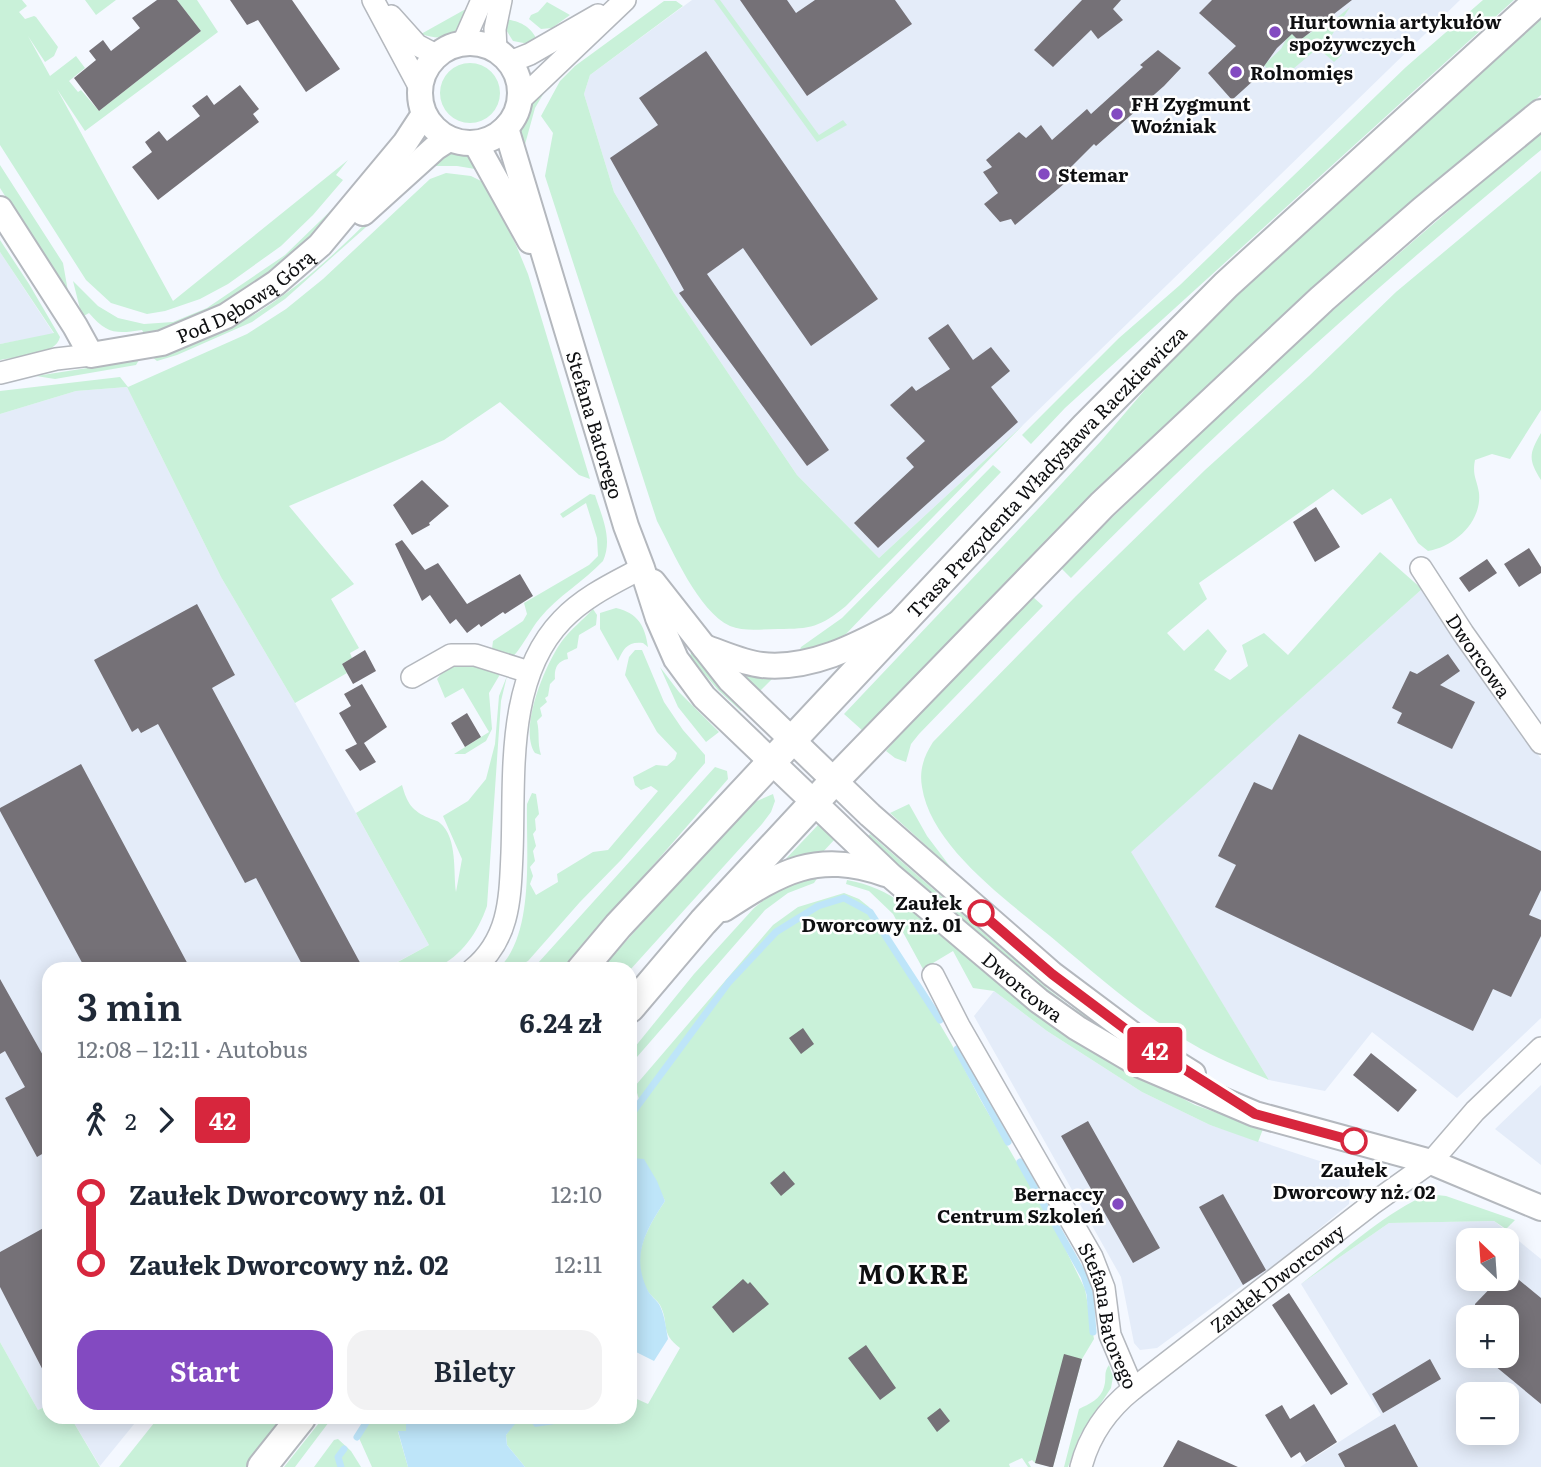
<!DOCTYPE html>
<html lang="pl">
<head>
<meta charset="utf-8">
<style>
  :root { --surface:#fff; --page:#f2f2f3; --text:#1f2937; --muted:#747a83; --accent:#834ac1 }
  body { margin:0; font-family:Literata,serif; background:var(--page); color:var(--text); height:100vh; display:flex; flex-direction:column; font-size:26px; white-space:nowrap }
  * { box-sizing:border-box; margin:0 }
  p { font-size:23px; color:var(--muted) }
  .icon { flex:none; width:38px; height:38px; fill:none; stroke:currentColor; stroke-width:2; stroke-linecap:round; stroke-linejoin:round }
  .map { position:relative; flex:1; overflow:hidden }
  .side { position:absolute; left:42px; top:962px; width:595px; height:462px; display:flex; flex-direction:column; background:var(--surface); border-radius:21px; box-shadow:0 4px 18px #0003 }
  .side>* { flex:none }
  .badge { padding:0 14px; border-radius:5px; font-size:24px; line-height:46px }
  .needle { width:46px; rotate:335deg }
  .tools { position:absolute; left:1456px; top:1228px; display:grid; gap:14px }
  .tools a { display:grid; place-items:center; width:63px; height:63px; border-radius:14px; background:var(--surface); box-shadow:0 4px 18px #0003; font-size:35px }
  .map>.badge { position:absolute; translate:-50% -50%; box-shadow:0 0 0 4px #fff }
  .legs { display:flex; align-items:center; gap:10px; height:77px; padding:0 35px; font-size:23px }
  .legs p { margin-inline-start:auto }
  .overview { display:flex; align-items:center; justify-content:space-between; height:119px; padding:0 35px }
  h1 { font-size:38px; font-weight:600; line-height:52px }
  .primary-button { display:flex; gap:14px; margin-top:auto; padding:14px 35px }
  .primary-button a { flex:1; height:80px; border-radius:21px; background:var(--accent); color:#fff; font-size:28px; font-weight:600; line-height:80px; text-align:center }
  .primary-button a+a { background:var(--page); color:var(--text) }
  ul { padding:0 35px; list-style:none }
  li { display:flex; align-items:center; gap:24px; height:70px; font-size:26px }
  li i { display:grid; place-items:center; width:10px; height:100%; margin:0 9px; background:currentColor }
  li i::after { content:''; width:18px; height:18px; margin:-9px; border:5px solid; border-radius:50%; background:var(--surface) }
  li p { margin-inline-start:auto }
  li:first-child i { background:linear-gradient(#0000 50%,currentColor 0) }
  li:last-child i { background:linear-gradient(currentColor 50%,#0000 0) }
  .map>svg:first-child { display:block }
  .built { fill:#e4ecf9; fill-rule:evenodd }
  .green { fill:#c9f1d9 }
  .water { fill:#bee5f9 }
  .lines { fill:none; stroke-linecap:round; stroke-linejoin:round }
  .stream { stroke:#bee5f9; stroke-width:7 }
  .building { fill:#757177 }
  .minor-casing { stroke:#b4b8be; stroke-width:24 }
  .tertiary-casing { stroke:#b4b8be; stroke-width:28 }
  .secondary-casing { stroke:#b4b8be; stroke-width:32 }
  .minor { stroke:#fff; stroke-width:21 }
  .tertiary { stroke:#fff; stroke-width:24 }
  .secondary { stroke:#fff; stroke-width:28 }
  .line-1-casing { stroke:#fff; stroke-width:16 }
  .line-1 { stroke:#d7263d; stroke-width:10 }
  .poi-dot { fill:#834ac1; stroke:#fff; stroke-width:2.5 }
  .stop-1-dot { fill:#fff; stroke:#d7263d; stroke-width:3.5 }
  .labels { text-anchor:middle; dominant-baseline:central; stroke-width:5; stroke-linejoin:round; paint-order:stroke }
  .poi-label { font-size:19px; font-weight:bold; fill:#0e0f11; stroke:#fff; text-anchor:start }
  .street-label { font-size:19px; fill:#0e0f11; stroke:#fff }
  .stop-label { font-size:19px; font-weight:bold; fill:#0e0f11; stroke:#fff; text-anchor:end }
  .district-label { font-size:26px; font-weight:bold; letter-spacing:2px; fill:#0e0f11; stroke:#fff }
</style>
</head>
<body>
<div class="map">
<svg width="1541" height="1467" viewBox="0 0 1541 1467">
  <rect width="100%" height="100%" fill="#f4f8ff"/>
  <path class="built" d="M692,0H1460L1023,425L879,558L797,475L674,293L614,192L584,94L590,75Z
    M0,252L54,334L0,344Z
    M127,387L221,577L295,703L429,945L384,969L49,970V1405L38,1410L0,1342V414L76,391Z
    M1422,589L1541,759V1018L1457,1098L1372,1032L1325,1091L1269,1080L1130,852Z
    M994,991L1047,1031L1142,1092L1210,1125L1350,1171L1349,1204L1267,1272L1243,1285L1157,1348L1140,1350L1134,1343L1121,1277L974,1016Z
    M1541,1085V1165L1495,1129Z
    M1494,1221L1541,1259V1467H1300L1381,1415L1301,1284L1389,1223ZM1468,1241H1507V1279H1468ZM1468,1318H1507V1356H1468ZM1468,1395H1507V1433H1468Z
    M71,1418H139L100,1466Z"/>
  <path class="green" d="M0,0H22L27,6L19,12L25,19L34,16L36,17L58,47L54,56L45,62L28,36L50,76L76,56L85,68L69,81L78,92L81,90L99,111L201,31L177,0H197L218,32L85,131L57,89L173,301L348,160L336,175L343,180L313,215L281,246L228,284L200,299L165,311L147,314L111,303L86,280L0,145Z
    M85,0H116L96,15Z
    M714,0H720L819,135L843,120L847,125L817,142Z
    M1483,0H1514L1065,408L1031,444L1022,435L1119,338L1180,285L1406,67Z
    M664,1H676L683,6L590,75L584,94L614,192L674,293L797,475L879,558L1023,425L846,606C820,627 811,629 778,629C763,629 744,632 730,626C698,611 673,551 657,521L545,176L553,133L541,116L560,81L575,66Z
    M547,2L570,15L552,28L541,29L529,19L531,15L538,12Z
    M1350,7L1328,41L1342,55L1334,62L1318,48L1287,74L1270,72L1264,65L1281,49L1290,32L1299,40L1312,32L1306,24L1312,20L1322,30Z
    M464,10L469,11C456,34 448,43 421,34Z
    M1541,14V95C1355,250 1175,409 1006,582C961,629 914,675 871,724L863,731L844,714L1038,509L1101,441L1174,356L1228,302Z
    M506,19C522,22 530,26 538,41L529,44L513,41L505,28Z
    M440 93a30 30 0 1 1 60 0a30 30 0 1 1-60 0Z
    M548,86L535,108L524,148L519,133L527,120L533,99Z
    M1541,131V150C1378,285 1220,426 1071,578L1060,567L1308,332Z
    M459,153L471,158L481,170L457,166H436L432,161L446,154Z
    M0,165L63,263L69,297L0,188Z
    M1541,171V410L1510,459L1492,454L1475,460C1472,476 1477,479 1479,493C1482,522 1454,547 1428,551L1418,543L1391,498L1362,515L1333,489L1199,583L1207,599L1167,633L1184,651L1208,629L1227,651L1214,670L1230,680L1248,666L1242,645L1264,633L1288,655L1380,552L1422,589L1131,852L1269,1080C1247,1070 1223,1061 1201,1049C1148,1020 1102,980 1056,941C1012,904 931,848 922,787C919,770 924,756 933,742L1076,596L1205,470L1309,376L1396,292Z
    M416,172L419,180L285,299L252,322L177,355L157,361L152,357C189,344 226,332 260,311C319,274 368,221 416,172Z
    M446,173L471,176L485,183L516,245L528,274L590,479L579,475L500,402L444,440L289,506L354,584L331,599L359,648L350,653L352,658L342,664L347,673L295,703L221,577L127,387L76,391L0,414V391L120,377L128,387L247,334L286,309L323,279L430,179Z
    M351,191L352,195C333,214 315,235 295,253C252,291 200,320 145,335L142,330C116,334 107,334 89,313L82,317L73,281L98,306L118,318L144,324L173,322L207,308L285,255Z
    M0,240L29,284L60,337C56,356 17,356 0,360V344L54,333L0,252Z
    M139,360L136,365L55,379L36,376Z
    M1541,433V480C1528,459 1529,454 1541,433Z
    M993,465L1001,472L846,634L831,643L799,652L801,647L842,618Z
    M590,494L595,495C602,517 613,539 603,561C583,582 558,596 540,618C532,627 519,653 511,658L492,649L493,641L523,621L527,614L524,603L589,565L598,556L597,538L586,503L563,518L560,514Z
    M1032,596L1043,606L919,734L911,744L906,762L895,758L886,751L896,739Z
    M616,608C638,613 645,626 648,647L643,643C628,641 623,649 618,661L600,629V613Z
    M593,609L597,615L596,625L579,635L577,648L567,653L568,659C557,661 554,669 555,679L550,684L548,696L545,698L547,702L540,708L542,716L537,721C540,734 537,742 541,755L535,753C518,728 546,663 562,641C571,629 583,620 593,609Z
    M635,650H642L664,702L683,730L705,755V763L621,860L580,902L528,961L512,969H498C535,935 526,852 527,804L532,793L536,794L539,814L535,819L536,830L533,834L536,846L533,851L535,861L530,867L533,876L530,884L536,895L558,882L557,874L593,852L608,850L658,791L651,786L641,790L635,785L633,777L656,765L667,766L675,759L677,753L657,732L625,675L629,657Z
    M691,652L745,707L741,711L718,690L690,657Z
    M457,661L502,671L489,693L492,729L486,741L465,754H454L489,732L463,688L445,698L437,679L448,665Z
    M660,667L679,692L719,732L706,742L678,707Z
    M736,670L775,676L760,691Z
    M507,676L501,701L487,906C478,932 462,956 436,968C427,972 412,970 403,969L396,963L429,945L356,813L402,785C407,803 412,811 429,818C433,820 437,820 440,823C458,838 453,873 456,892L462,859L443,816L468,801L486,779L495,744L499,696Z
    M715,767L727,771L728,779L563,969H529L538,963Z
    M773,794L775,801L771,812L762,824L630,970H600L750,804Z
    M909,804L927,836L952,869L890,813Z
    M818,825L835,839L821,854L781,864Z
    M870,834L1048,989L1070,1006L1193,1082L1047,997L867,838Z
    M818,877L814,883L788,893L765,910L630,1065V1053L694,974L754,908L769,896L788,885Z
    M847,880C892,888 915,913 948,942L952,936L1159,1086L1195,1105L1263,1129L1258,1142L1210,1125L1142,1092L1047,1031L994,991L973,988L953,951L923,969L893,914L869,891L846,884Z
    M844,893L859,899L869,907L882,926L951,1043L980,1099L1055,1228L1085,1289L1094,1339L1082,1359L1053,1467L1035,1463L1032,1460L1028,1462L1031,1467H1028L1022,1458L1009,1464L1010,1467H525L507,1445L506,1435L517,1419C529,1416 541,1425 555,1424L558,1418H630V1396L648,1404L680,1348C659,1332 670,1324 660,1305C657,1300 652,1297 649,1293C627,1262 647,1228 665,1201L644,1160L630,1158V1116L640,1103L635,1086L773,925L798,907Z
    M1428,1194L1446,1196L1515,1220L1506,1229L1494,1221L1389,1223L1301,1284C1342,1253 1381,1215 1428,1194Z
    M0,1342L38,1410L49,1405V1418H71L100,1467H0Z
    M1109,1365L1113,1377L1111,1388L1080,1435L1068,1467H1064L1079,1409C1089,1404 1101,1399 1104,1387C1107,1378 1103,1373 1109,1365Z
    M158,1418H286L246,1467H119Z
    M323,1418H332L295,1467H284Z
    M369,1418H406V1431L398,1432L408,1467H372L359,1438L364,1424Z
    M338,1439L351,1451L361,1467H314L334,1440Z"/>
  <path class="water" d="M630,1158L644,1159L657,1181L665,1201C646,1230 631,1255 647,1289C650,1296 657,1300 660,1306C665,1316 666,1329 668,1339L654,1361L630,1349Z
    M406,1418H520L506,1435L507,1445L525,1467H408L398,1431H406Z
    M527,1418H558L555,1424L535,1427Z"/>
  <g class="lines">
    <path class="stream" d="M957,1049L1008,1142
      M630,1116L729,982L776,932L818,906L844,898L870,912L940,1020
      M1020,1162L1084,1276L1090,1294L1093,1332
      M357,1437L369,1418
      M341,1467L338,1457L344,1449"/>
  </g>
  <path class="building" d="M157,0H177L201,31L99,111L74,78L96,60L89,51L103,40L111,51L140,28L132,18Z
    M230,0H292L340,69L306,92L258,20L247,25Z
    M740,0H787L796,13L815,0H895L912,24L807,96Z
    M1082,0H1121L1113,9L1123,20L1098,39L1091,30L1053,67L1034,50Z
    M1212,0H1352L1299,41L1292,34L1277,48L1262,69L1264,71L1232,100L1208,73L1236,46L1199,13Z
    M1158,50L1181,68L1164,86L1096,146L1094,144L1067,171L1071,178L1015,225L1011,219L1000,222L984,204L998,193L983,172L992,167L986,160L1019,132L1026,138L1041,125L1052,140L1087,109L1091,114L1143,67L1140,65Z
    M706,51L878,299L811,346L743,248L707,274L829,450L807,466L679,293L684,290L610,158L658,125L639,98Z
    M240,85L259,109L253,114L259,122L158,200L132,167L152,152L145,142L159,131L167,141L200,116L192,106L207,95L214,105Z
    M948,324L973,360L991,347L1010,371L991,387L1018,422L878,548L854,523L914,467L906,458L925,441L890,405L912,386L916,391L950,369L928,338Z
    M422,480L449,506L429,523L430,525L412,535L393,505Z
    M1316,507L1340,547L1315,562L1293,522Z
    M402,540L425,570L438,563L467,604L520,574L533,596L505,614L503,612L481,627L479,624L467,633L456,619L450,624L430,595L422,601L395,544Z
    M1529,548L1541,567V573L1519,587L1504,564Z
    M1487,559L1497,573L1469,592L1459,578Z
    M197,604L235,675L212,688L364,970H305L256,878L245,883L158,724L141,733L138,728L132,732L94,660Z
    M365,650L376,671L353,684L342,664Z
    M1448,654L1460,671L1440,685L1475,702L1452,749L1397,723L1402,713L1392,708L1410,671L1417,674Z
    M362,684L387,727L364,743L376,762L360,771L345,750L357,744L339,713L351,706L344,694Z
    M467,713L481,737L465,747L451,723Z
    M1299,734L1541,851V890L1529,915L1541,920V936L1511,997L1493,989L1473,1031L1215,907L1236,865L1218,856L1254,782L1272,790Z
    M81,764L191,970H86L0,811V808Z
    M0,979L49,1066V1150L37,1157L5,1098L25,1087L5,1051L0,1054Z
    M803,1028L814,1044L801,1054L789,1038Z
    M1371,1053L1417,1090L1398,1112L1353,1075Z
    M1088,1121L1160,1248L1133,1263L1061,1136Z
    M784,1171L795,1184L781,1196L770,1183Z
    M1223,1194L1266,1270L1243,1285L1199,1207Z
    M49,1225V1382L0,1287V1252Z
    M1507,1270L1541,1298V1404L1483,1356H1507V1318H1476L1475,1304L1499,1279H1507Z
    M743,1279L748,1284L750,1282L769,1304L733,1333L712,1307Z
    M1289,1293L1348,1384L1331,1395L1272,1305Z
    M866,1345L896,1388L880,1400L848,1358Z
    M1064,1354L1082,1359L1053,1467H1050L1035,1463Z
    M1430,1359L1441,1379L1383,1413L1372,1394Z
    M1314,1404L1337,1442L1306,1462L1300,1452L1291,1458L1265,1415L1282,1405L1290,1419Z
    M940,1408L950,1421L937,1432L927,1418Z
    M1395,1424L1418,1467H1345L1338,1454Z
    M1178,1440L1238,1467H1163Z"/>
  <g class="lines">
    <g class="minor-casing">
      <g id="minor">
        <path d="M373,0L420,88"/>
        <path d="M391,16L417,45L436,55"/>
        <path d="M463,43L482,0"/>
        <path d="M496,50L495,29L501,0"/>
        <path d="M510,62L530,54L598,15"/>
        <path d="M520,100L625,0"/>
        <path d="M0,373L56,359L91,355"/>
        <path id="s1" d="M1421,568L1463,633L1541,743"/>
        <path d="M412,677L451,655H475L529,672"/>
        <path d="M472,970C510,939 510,898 512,853C515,777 505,679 562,620C585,596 614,583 642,568"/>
        <path id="s2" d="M933,975L959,1026L1092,1257L1104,1288L1110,1335L1133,1389C1108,1409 1089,1436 1081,1467"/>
        <path id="s3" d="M1133,1389L1372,1204L1431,1162L1475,1111L1541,1048"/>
      </g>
    </g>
    <g class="tertiary-casing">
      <g id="tertiary">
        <circle cx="470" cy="93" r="50"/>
        <path id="s4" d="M506,128L626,526L642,568L658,618L676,659L704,697L891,876L1039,1001L1077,1028L1140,1065L1255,1114L1431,1162L1541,1208"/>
        <path d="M476,144L530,241"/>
        <path id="s5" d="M0,209L75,326L91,355L162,343L226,316L276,283L320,245L405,143L424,114"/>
        <path d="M363,213L435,148L449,139"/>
        <path d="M653,582L730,680L870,815L1052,974L1148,1046L1193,1074"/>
        <path d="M704,647C722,653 743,663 762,665C810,670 856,646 897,624"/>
        <path d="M724,909C781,872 816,850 885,874"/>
      </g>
    </g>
    <g class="secondary-casing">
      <g id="secondary">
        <path id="s6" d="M581,970L618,926L1086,426L1226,285L1539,0"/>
        <path d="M630,1008L703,922L834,781L1102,505L1322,299L1424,210L1541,114"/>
        <path d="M262,1467L301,1418"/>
      </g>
    </g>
    <use href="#minor" class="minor"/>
    <use href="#tertiary" class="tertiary"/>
    <use href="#secondary" class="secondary"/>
  </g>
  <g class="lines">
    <g class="line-1-casing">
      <path id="line-1" d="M981,913L1052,974L1148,1046L1255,1114L1354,1141"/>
    </g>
    <use href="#line-1" class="line-1"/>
  </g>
  <g class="poi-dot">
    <circle cx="1275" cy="32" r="7"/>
    <circle cx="1236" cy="72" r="7"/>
    <circle cx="1117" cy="114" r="7"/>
    <circle cx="1044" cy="174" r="7"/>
    <circle cx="1118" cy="1204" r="7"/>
  </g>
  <g class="stop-1-dot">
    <circle cx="981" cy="913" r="12"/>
    <circle cx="1354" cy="1141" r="12"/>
  </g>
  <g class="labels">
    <g class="poi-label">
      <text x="1289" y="21">Hurtownia artykułów<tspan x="1289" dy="22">spożywczych</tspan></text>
      <text x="1250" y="72">Rolnomięs</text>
      <text x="1131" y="103">FH Zygmunt<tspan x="1131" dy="22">Woźniak</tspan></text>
      <text x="1058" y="174">Stemar</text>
      <text x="1104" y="1193" text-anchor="end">Bernaccy<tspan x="1104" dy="22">Centrum Szkoleń</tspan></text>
    </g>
    <g class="street-label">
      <text stroke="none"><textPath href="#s5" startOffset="340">Pod Dębową Górą</textPath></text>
      <text stroke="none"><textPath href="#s4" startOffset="310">Stefana Batorego</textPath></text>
      <text stroke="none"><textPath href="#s6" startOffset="682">Trasa Prezydenta Władysława Raczkiewicza</textPath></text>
      <text stroke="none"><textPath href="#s1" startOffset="105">Dworcowa</textPath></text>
      <text stroke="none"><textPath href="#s4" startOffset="1036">Dworcowa</textPath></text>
      <text stroke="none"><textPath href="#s3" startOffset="182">Zaułek Dworcowy</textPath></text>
      <text stroke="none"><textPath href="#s2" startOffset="385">Stefana Batorego</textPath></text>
    </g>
    <g class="stop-label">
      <text x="962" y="902">Zaułek<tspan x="962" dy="22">Dworcowy nż. 01</tspan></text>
      <text x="1354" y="1169" text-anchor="middle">Zaułek<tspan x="1354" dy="22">Dworcowy nż. 02</tspan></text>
    </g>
    <g class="district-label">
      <text x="914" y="1272">MOKRE</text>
    </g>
  </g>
</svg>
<div class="tools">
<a><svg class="needle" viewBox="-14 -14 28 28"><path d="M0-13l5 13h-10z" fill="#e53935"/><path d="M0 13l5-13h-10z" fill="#747a83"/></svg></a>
<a>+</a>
<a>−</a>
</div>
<b class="badge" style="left:1155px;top:1050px;background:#d7263d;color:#fff">42</b>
<section class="side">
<div class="overview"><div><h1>3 min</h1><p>12:08 – 12:11 · Autobus</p></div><b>6.24 zł</b></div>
<div class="legs"><svg class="icon" aria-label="walk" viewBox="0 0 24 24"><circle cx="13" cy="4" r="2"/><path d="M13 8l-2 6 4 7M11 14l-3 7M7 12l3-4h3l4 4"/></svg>2<svg class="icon" aria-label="forward" viewBox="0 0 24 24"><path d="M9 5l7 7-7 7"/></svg><b class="badge" style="background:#d7263d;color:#fff">42</b></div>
<ul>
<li><i style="color:#d7263d"></i><b>Zaułek Dworcowy nż. 01</b><p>12:10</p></li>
<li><i style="color:#d7263d"></i><b>Zaułek Dworcowy nż. 02</b><p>12:11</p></li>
</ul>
<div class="primary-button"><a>Start</a><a>Bilety</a></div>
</section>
</div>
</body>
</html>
